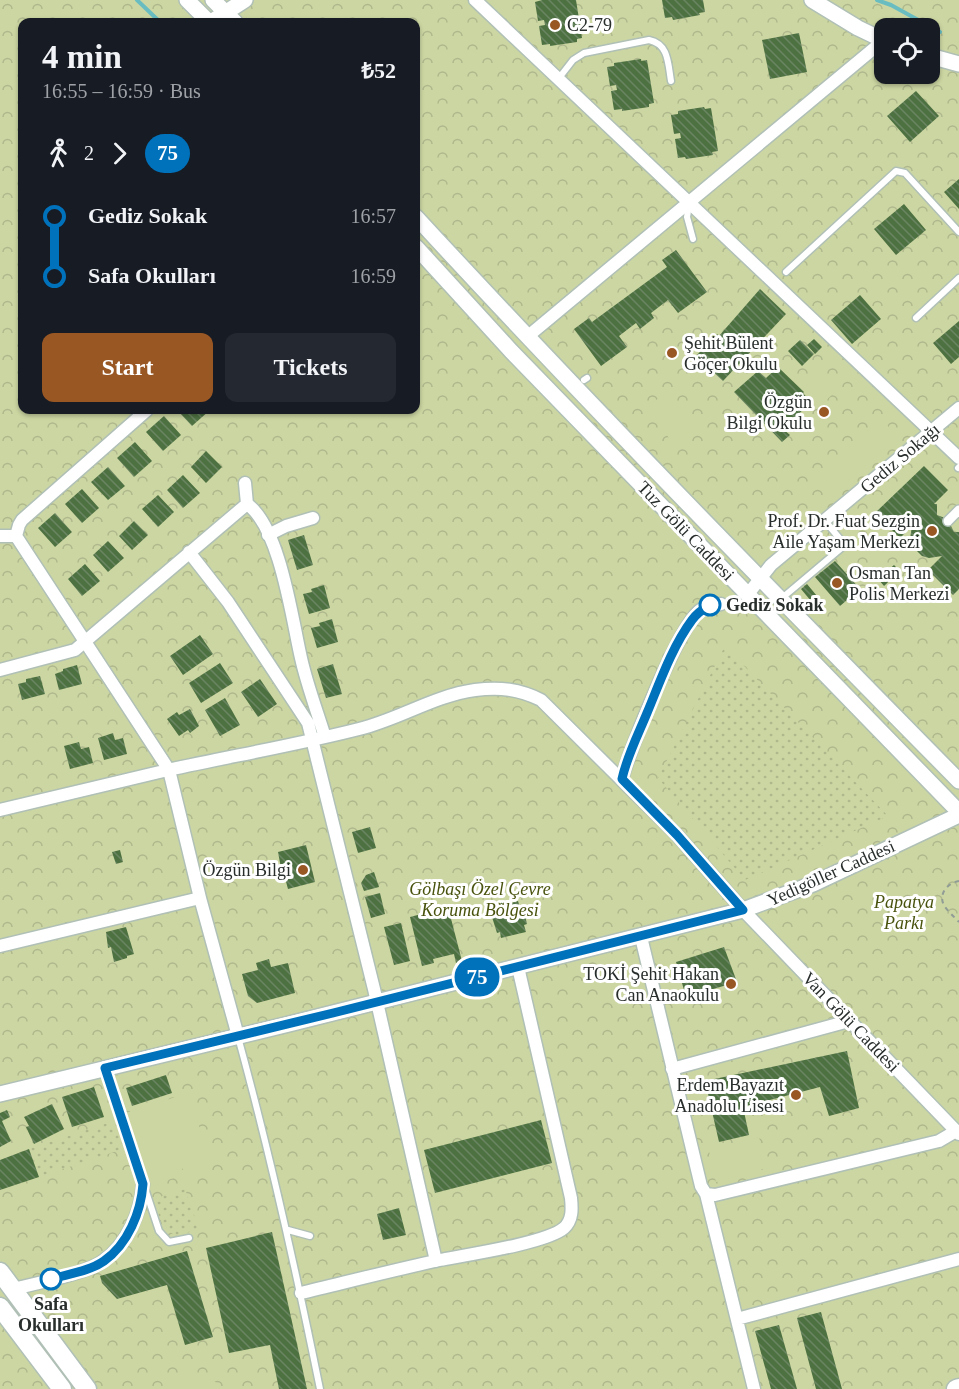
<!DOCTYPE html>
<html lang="en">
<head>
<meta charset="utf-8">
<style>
  :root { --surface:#171b24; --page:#242831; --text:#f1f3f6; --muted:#9ea1a6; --accent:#995724 }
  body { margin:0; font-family:"Times New Roman",serif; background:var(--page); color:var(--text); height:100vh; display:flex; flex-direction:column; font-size:22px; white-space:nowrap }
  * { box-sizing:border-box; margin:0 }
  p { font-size:20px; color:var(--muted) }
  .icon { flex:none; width:33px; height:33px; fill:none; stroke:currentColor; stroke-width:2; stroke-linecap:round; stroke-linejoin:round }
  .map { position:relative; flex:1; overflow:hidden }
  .panel { position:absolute; left:18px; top:18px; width:402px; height:396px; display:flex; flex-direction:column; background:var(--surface); border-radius:12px; box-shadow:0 2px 4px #0004 }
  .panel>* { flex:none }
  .badge { padding:0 12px; border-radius:20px; font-size:21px; line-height:39px }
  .fabs { position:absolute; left:874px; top:18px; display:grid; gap:12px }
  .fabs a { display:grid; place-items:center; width:66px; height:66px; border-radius:12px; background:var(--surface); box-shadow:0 2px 4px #0004; font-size:30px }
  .map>.badge { position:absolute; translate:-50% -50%; box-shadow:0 0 0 3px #fff }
  .legs { display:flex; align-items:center; gap:9px; height:66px; padding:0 24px; font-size:20px }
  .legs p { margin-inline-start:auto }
  .summary { display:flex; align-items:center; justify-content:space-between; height:102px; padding:0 24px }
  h1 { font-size:33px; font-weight:700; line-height:45px }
  .button { display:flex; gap:12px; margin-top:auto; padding:12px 24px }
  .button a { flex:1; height:69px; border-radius:12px; background:var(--accent); color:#fff; font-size:24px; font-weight:700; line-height:69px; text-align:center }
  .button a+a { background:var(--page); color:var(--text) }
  ul { padding:0 24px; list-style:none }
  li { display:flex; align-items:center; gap:21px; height:60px; font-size:22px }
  li i { display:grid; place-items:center; width:9px; height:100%; margin:0 8px; background:currentColor }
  li i::after { content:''; width:15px; height:15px; margin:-8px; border:4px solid; border-radius:50%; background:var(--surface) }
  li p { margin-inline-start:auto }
  li:first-child i { background:linear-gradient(#0000 50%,currentColor 0) }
  li:last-child i { background:linear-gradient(currentColor 50%,#0000 0) }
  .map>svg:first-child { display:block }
  .forest { fill:url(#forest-crowns); fill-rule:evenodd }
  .garden { fill:url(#garden-dots) }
  .pitch { fill:#ccd6a2 }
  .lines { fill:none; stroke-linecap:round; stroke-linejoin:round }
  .stream { stroke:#69bdc1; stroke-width:4 }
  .building { fill:url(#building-back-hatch) }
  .service-casing { stroke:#b0c0b6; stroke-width:9 }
  .pedestrian-casing { stroke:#b0c0b6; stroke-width:12 }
  .minor-casing { stroke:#b0c0b6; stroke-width:15 }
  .tertiary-casing { stroke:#b0c0b6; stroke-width:18 }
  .secondary-casing { stroke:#b0c0b6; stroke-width:21 }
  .path { stroke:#909c95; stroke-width:2; stroke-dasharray:4.5 4.5; stroke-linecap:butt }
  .service { stroke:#fff; stroke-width:6 }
  .pedestrian { stroke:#fff; stroke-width:9 }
  .minor { stroke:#fff; stroke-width:12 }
  .tertiary { stroke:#fff; stroke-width:15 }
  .secondary { stroke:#fff; stroke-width:18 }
  .line-1-casing { stroke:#fff; stroke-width:14 }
  .line-1 { stroke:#0072bc; stroke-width:9 }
  .poi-dot { fill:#995724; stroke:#fff; stroke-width:2 }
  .stop-1-dot { fill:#fff; stroke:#0072bc; stroke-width:3 }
  .labels { text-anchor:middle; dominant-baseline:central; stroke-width:6; stroke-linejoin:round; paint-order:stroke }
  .poi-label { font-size:18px; fill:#282e2b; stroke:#fff; text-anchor:end }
  .street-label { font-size:18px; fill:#282e2b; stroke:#fff }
  .stop-label { font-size:18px; font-weight:bold; fill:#282e2b; stroke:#fff; text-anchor:start }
  .park-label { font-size:18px; font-style:italic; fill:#4a530e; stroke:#fff }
</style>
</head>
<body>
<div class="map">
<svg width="959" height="1389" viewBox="0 0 959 1389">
  <defs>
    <pattern id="forest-crowns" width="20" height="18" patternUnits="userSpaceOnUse" patternTransform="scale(1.5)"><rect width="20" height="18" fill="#ccd6a2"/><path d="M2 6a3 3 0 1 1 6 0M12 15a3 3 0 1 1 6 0" fill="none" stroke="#afb88c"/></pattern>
    <pattern id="garden-dots" width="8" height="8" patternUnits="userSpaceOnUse" patternTransform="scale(1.5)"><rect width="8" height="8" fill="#ccd6a2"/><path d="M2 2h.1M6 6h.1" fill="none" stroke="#afb88c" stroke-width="1.8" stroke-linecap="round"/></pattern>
    <pattern id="building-back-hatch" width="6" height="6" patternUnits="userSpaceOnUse" patternTransform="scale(1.5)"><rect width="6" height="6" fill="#4e7142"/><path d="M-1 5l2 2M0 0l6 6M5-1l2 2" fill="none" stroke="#6a8561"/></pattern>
  </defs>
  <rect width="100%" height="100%" fill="#ecfcf2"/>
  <path class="forest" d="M0,0H959V1389H0ZM22,22H416V410H22ZM885,28H930V74H885Z"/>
  <path class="garden" d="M725,646L888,816L745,880L658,778Z
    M117,1120L126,1148L39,1177L29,1149Z
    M185,1189L199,1229L177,1236L164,1229L153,1199Z"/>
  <path class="pitch" d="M821,373L837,390L820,406L804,389Z
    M669,392L693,429L672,443L648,405Z
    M882,419L898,438L835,491L819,472Z
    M188,1093L212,1165L185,1175L180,1161L176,1163L180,1176L149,1186L126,1113Z
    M759,1137L767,1168L716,1182L709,1151Z
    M183,1365L221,1385L219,1389H185L173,1383Z"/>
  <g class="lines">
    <path class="stream" d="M137,0L160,22
      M877,0L891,5L940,32"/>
  </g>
  <path class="building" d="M542,0H576L582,38L577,39V42L550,46V44L542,45L539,26L545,25L544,20L538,21L535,2Z
    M662,0H703L705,12L699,13L700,15L673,20L672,17L665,18Z
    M799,33L807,72L770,79L762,40Z
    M641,59V61L647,60L654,103L649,104V107L622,111V109L614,110L611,91L617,90L616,85L610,86L607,67L614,66V63Z
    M916,91L939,116L910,142L887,116Z
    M704,107L705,109L711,108L718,151L712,152L713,155L686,159L685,157L678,158L675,139L681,138L680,133L674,134L671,115L678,114V111Z
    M959,179V209L944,192Z
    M904,204L926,230L896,255L874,229Z
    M676,250L707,292L678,313L668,300L651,313L654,318L640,329L636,323L619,336L627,347L601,366L574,329L589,318L592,322L667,267L662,260Z
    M760,289L786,314L723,381L696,356L717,334L719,336Z
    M860,295L881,319L852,344L831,320Z
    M959,321V357L951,364L933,343Z
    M814,339L822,347L815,354L807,345Z
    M800,340L814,354L802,366L788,351Z
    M778,367L804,392L803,393L811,402L783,429L790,435L782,442L734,392L758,371L766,378Z
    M177,410H210L192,426Z
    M164,416L181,435L163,451L146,432Z
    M135,442L152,461L134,477L117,458Z
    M206,451L222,467L206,483L191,467Z
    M924,466L948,490L934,504H937V515L945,518L950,524L954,532H959V589L953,595L928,570L942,556L929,558L922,556L912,546L910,539L912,526L900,538L875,513Z
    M108,467L125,486L108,500L91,482Z
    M183,475L200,493L183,508L167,490Z
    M82,489L99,508L82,523L65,504Z
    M158,495L174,512L158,527L142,509Z
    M55,513L72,532L55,547L38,528Z
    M134,521L148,535L132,550L119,536Z
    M304,535L313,565L297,570L288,540Z
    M108,541L124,558L108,572L93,555Z
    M835,561L860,589L840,606L815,577Z
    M85,564L100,581L82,596L68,579Z
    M894,565L900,571L884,586L878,579Z
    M807,584L817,596L811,601L801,589Z
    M324,585L330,608L309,614L303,594L312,592L311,589Z
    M332,619L338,642L317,648L311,628L320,626L319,623Z
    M200,635L213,654L183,675L170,656Z
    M220,663L233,683L201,703L189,683Z
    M333,664L342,694L326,698L317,669Z
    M77,665L82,684L59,690L55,674L63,671V669Z
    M40,676L45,694L22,700L18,684L26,682V679Z
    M260,679L277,704L258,717L241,692Z
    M225,698L240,725L220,736L205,710Z
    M190,709L199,726L190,733L188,730L179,736L167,719L177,712L179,715Z
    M113,733L115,740L123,738L127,754L104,760L98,738Z
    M79,742L81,749L89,747L93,763L70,769L64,746Z
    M370,827L376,848L358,853L352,832Z
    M306,845L315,882L288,889L285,878L283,879L278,852Z
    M120,850L123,862L116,864L112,852Z
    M374,872L379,887L364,891L361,883L366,875Z
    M380,893L385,914L371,918L365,897Z
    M510,900L511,903L518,901L520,908L523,907L527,924L524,925L526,932L501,938L500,932L497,933L492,917L495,916L494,909L500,907L499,903Z
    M448,907L462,961L456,963L454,954L433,959L434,963L422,966L410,917Z
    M401,923L410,961L394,965L384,927Z
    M126,927L134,954L127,956V958L114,962L111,947L108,948L106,932Z
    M724,947L737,982L686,997L676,962Z
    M269,959L271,967L288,963L295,993L257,1003L248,996L242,974L258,970L256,963Z
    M847,1051L859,1108L829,1116L820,1087L743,1107L749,1135L719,1142L705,1081Z
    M166,1075L172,1093L132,1106L126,1088Z
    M94,1087L104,1117L72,1127L62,1097Z
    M52,1104L64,1129L34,1144L26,1127L29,1126L24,1117Z
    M7,1110L10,1117L2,1121L11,1141L0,1147V1113Z
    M541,1120L552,1163L435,1193L424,1150Z
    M29,1149L39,1177L0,1190V1160Z
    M399,1208L406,1235L383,1240L377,1214Z
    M272,1232L307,1389H279L270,1345L229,1353L206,1248Z
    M187,1251L213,1337L185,1345L167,1285L117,1299L102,1283L100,1276Z
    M821,1312L842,1389H816L797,1318Z
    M779,1325L797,1389H771L755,1331Z"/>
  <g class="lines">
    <g class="service-casing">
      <path id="service" d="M559,78L573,60L584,53L649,40C669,44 668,64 671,81
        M689,205L687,217L693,239
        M786,272L896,171L905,173L959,232
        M916,318L959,278
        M584,380L587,378
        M958,468L959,467
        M782,598L845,545L825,521
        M238,1037C270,1153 296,1271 320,1389
        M106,1070L159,1231L169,1242L189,1238
        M288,1230L310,1236"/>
    </g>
    <g class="pedestrian-casing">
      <path id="pedestrian" d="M948,521L959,510"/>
    </g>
    <g class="minor-casing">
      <path id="minor" d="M475,0L959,458
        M527,337L884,40
        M147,410L22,520L19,525L16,536L169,770L200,898L238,1036
        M247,504C280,527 292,619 301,658C307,685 317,711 325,737
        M268,535L286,526L313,518
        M0,536H16
        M189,552L228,602L308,723L374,989L436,1261
        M748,594L771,565L959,408
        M0,670L75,650L247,504L245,483
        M622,779C629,750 678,629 699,611C706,605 713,605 721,604
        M0,810C56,797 112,783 168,770C232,756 296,745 359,729C400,719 433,696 475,690C500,687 519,689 541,700L677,835L743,910L959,1134
        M641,937L701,1186L706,1194L754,1389
        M0,946L200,898
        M672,1069L849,1021
        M706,1194L715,1195L939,1141L956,1131
        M13,1289C37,1283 85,1274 103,1261C127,1245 141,1212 143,1184
        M301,1293C347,1282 393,1270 440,1260C466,1255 547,1243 564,1228C573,1220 572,1208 571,1198L518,967
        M737,1319L959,1259"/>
    </g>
    <g class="tertiary-casing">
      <path id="tertiary" d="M187,0L209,22
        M213,0L235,22
        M812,0L858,28L885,41
        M211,22L245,0
        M930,56L959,64
        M416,217C593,409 776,595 959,781
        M416,247L511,351L959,812
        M0,1094L289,1024L743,910L813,884L959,815"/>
    </g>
    <g class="secondary-casing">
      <path id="secondary" d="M0,1272L87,1389
        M0,1307L62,1389
        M956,1389L959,1388"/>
    </g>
    <path class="path" d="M959,881C947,883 937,895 945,907C949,912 954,917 959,922"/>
    <use href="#service" class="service"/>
    <use href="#pedestrian" class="pedestrian"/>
    <use href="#minor" class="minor"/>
    <use href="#tertiary" class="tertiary"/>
    <use href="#secondary" class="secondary"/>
  </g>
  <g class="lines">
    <g class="line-1-casing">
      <path id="line-1" d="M51,1279C68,1274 90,1271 104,1261C128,1244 141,1212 143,1184L105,1068L333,1013L743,910L677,835L622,779C627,756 638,735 647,713C660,682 672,647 692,620C697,613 703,609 710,605"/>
    </g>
    <use href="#line-1" class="line-1"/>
  </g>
  <g class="poi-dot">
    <circle cx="555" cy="25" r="6"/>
    <circle cx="672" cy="353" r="6"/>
    <circle cx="824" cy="412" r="6"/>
    <circle cx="932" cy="531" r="6"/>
    <circle cx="837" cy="583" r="6"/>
    <circle cx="303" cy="870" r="6"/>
    <circle cx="731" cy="984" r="6"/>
    <circle cx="796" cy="1095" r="6"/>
  </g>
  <g class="stop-1-dot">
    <circle cx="710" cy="605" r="10"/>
    <circle cx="51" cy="1279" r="10"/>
  </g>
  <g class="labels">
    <g class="poi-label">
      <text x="567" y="25" text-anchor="start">C2-79</text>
      <text x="684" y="343" text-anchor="start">Şehit Bülent<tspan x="684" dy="21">Göçer Okulu</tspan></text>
      <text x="812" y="402">Özgün<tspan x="812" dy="21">Bilgi Okulu</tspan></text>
      <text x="920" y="521">Prof. Dr. Fuat Sezgin<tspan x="920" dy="21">Aile Yaşam Merkezi</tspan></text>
      <text x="849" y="573" text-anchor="start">Osman Tan<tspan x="849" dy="21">Polis Merkezi</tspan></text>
      <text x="291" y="870">Özgün Bilgi</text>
      <text x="719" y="974">TOKİ Şehit Hakan<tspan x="719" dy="21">Can Anaokulu</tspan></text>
      <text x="784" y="1085">Erdem Bayazıt<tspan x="784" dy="21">Anadolu Lisesi</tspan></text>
    </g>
    <g class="street-label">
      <text transform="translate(900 458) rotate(-40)">Gediz Sokağı</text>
      <text transform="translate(686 531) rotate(46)">Tuz Gölü Caddesi</text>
      <text transform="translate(831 873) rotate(-24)">Yedigöller Caddesi</text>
      <text transform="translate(851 1022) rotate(46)">Van Gölü Caddesi</text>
    </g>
    <g class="stop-label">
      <text x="726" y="605">Gediz Sokak</text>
      <text x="51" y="1304" text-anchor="middle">Safa<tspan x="51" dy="21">Okulları</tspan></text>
    </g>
    <g class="park-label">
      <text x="480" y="889">Gölbaşı Özel Çevre<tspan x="480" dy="21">Koruma Bölgesi</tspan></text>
      <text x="904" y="902">Papatya<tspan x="904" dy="21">Parkı</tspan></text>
    </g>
  </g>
</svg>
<div class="fabs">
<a><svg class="icon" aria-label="locate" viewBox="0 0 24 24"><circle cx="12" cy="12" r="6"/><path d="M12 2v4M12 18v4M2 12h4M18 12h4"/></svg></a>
</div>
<b class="badge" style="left:477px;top:977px;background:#0072bc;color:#fff">75</b>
<section class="panel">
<div class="summary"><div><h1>4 min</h1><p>16:55 – 16:59 · Bus</p></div><b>₺52</b></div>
<div class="legs"><svg class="icon" aria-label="walk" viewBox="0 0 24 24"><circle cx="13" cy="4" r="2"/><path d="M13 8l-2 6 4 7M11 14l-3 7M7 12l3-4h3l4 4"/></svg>2<svg class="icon" aria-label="forward" viewBox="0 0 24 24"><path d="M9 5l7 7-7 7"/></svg><b class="badge" style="background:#0072bc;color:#fff">75</b></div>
<ul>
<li><i style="color:#0072bc"></i><b>Gediz Sokak</b><p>16:57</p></li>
<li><i style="color:#0072bc"></i><b>Safa Okulları</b><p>16:59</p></li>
</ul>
<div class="button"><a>Start</a><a>Tickets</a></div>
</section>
</div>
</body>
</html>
